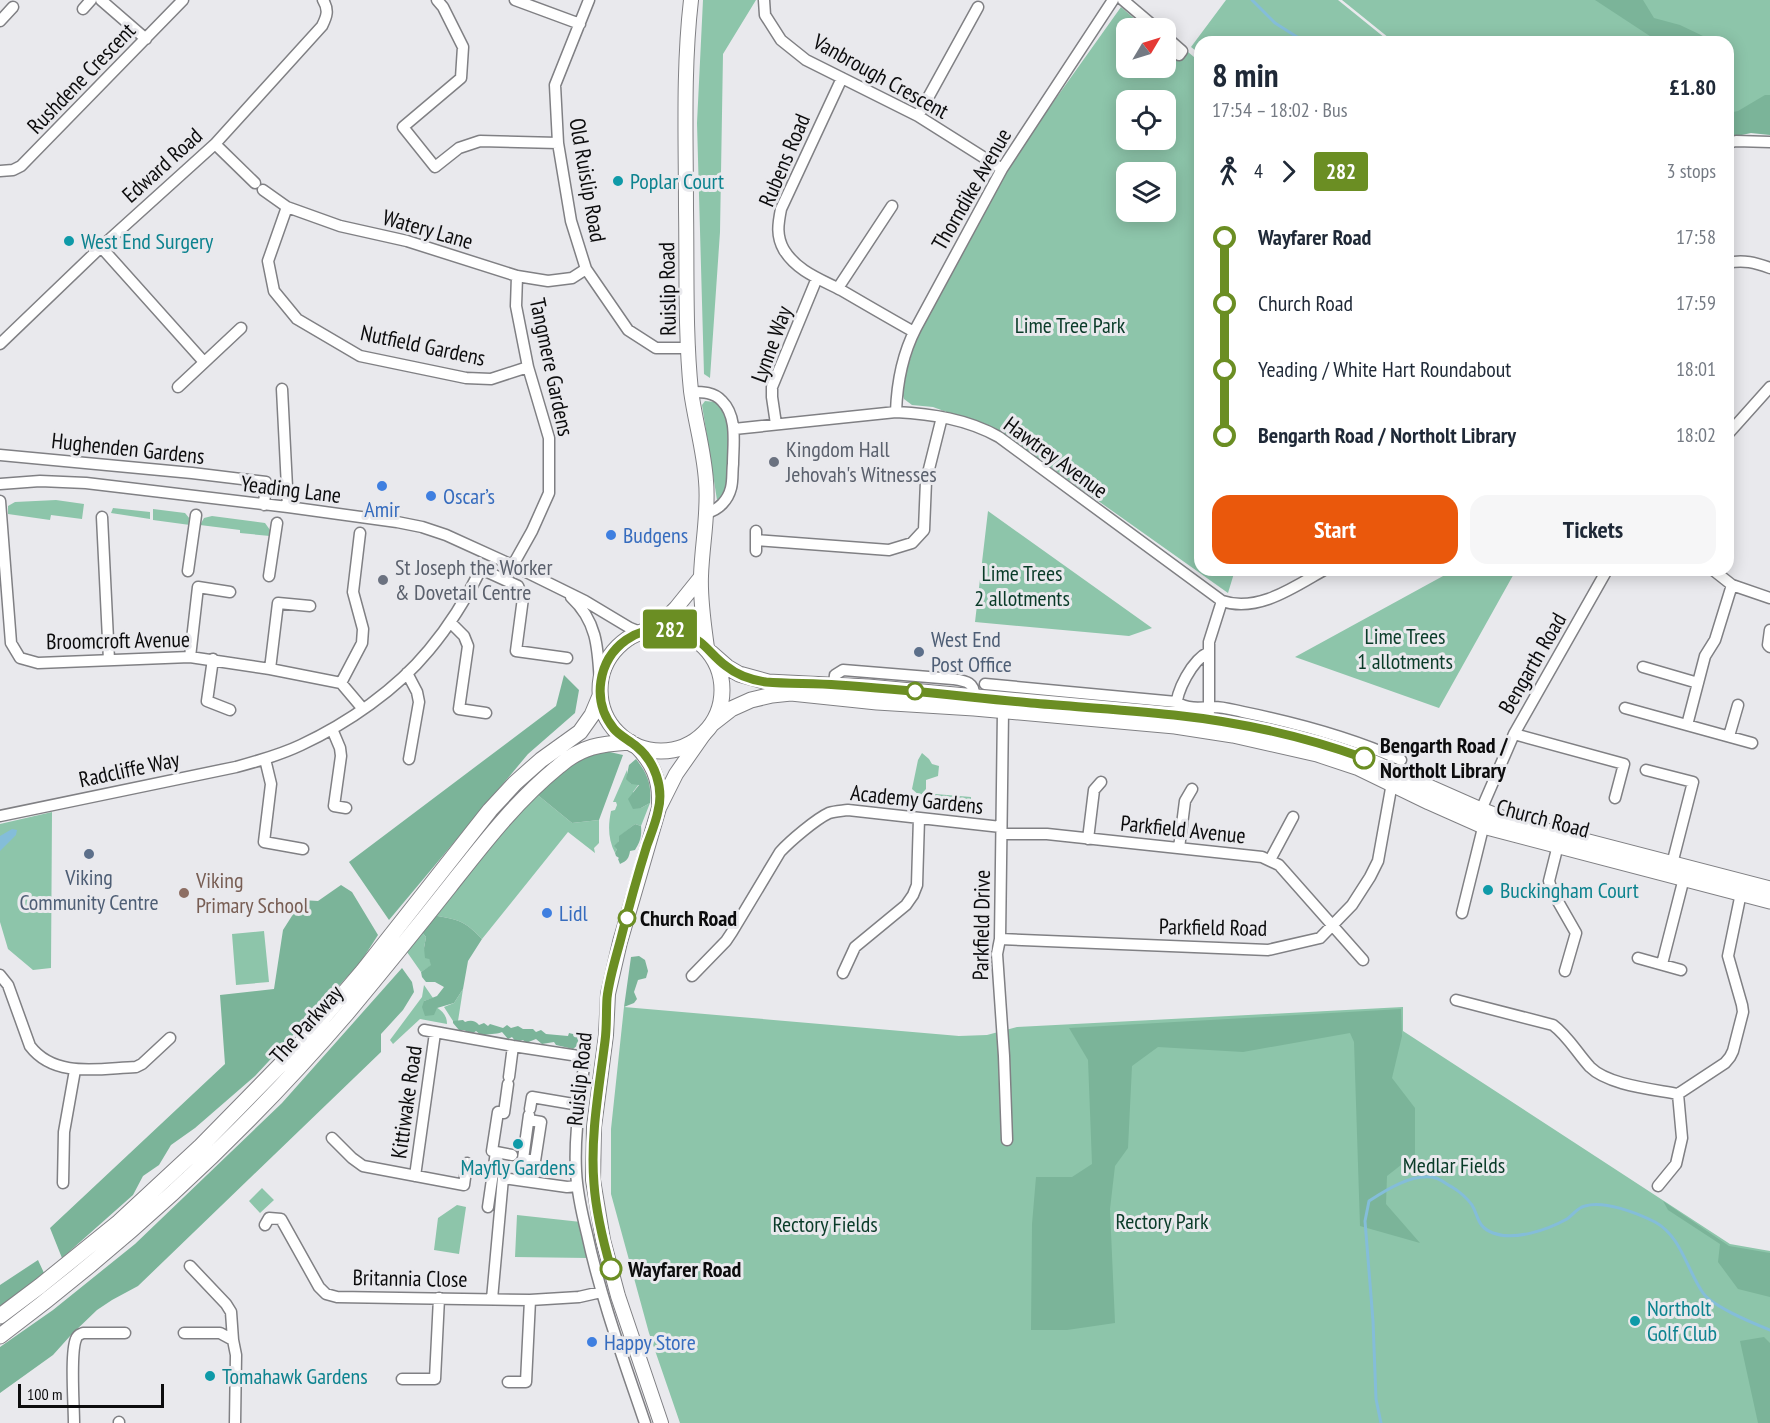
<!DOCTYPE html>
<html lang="en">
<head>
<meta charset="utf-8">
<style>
  :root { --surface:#fff; --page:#f6f6f7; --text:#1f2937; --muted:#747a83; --accent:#ea580c }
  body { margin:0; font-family:"PT Sans Narrow",sans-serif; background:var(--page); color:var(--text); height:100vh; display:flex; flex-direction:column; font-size:22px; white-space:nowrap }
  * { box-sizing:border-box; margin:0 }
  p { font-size:20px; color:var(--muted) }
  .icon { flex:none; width:33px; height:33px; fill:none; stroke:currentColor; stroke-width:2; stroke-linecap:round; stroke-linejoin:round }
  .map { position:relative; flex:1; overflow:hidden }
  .panel { position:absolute; left:1194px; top:36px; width:540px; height:540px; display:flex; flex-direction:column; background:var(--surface); border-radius:18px; box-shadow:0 3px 15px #0003 }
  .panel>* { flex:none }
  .badge { padding:0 12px; border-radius:4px; font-size:21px; line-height:39px }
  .needle { width:39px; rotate:52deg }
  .controls { position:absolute; left:1116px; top:18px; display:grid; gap:12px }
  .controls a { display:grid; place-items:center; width:60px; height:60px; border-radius:12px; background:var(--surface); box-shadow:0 3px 15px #0003; font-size:30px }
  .scale { position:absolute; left:18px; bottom:15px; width:146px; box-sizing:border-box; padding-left:6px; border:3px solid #0c0c0d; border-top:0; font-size:16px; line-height:21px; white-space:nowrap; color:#0c0c0d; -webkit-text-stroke:4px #e9e9ed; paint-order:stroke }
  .map>.badge { position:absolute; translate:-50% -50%; box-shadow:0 0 0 3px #fff }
  .legs { display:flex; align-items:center; gap:9px; height:66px; padding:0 18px; font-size:20px }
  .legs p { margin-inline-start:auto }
  .headline { display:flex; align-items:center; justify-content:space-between; height:102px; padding:0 18px }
  h1 { font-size:33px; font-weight:700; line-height:45px }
  .button { display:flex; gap:12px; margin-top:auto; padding:12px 18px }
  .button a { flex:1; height:69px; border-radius:18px; background:var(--accent); color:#fff; font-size:24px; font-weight:700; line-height:69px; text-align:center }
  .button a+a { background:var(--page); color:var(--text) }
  ul { padding:0 18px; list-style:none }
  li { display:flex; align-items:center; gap:21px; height:66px; font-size:22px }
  li i { display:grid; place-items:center; width:9px; height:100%; margin:0 8px; background:currentColor }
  li i::after { content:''; width:15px; height:15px; margin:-8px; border:4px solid; border-radius:50%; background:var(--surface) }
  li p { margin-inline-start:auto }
  li:first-child i { background:linear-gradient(#0000 50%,currentColor 0) }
  li:last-child i { background:linear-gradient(currentColor 50%,#0000 0) }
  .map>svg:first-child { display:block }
  .green { fill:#8dc5aa; fill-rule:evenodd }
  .forest { fill:#7bb499 }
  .water { fill:#84bdd9 }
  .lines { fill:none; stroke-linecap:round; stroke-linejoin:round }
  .stream { stroke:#84bdd9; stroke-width:3 }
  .minor-tunnel { stroke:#c8c8cb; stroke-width:10; stroke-dasharray:10 5; stroke-linecap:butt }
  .minor-casing { stroke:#808084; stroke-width:13 }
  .major-casing { stroke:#808084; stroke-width:16 }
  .highway-casing { stroke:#808084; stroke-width:17 }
  .minor { stroke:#fff; stroke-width:10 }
  .major { stroke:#fff; stroke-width:14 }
  .highway { stroke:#fff; stroke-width:15 }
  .line-1-casing { stroke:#fff; stroke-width:14 }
  .line-1 { stroke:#6b8e23; stroke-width:9 }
  .culture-dot { fill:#0f9aa8; stroke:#e9e9ed; stroke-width:2 }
  .worship-dot { fill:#6b7280; stroke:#e9e9ed; stroke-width:2 }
  .shop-dot { fill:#3f7fe0; stroke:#e9e9ed; stroke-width:2 }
  .service-dot { fill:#5c6f8a; stroke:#e9e9ed; stroke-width:2 }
  .stop-1-dot { fill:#fff; stroke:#6b8e23; stroke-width:3 }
  .education-dot { fill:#8d6e63; stroke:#e9e9ed; stroke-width:2 }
  .labels { text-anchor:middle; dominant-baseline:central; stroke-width:6; stroke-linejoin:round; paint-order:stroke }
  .street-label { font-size:22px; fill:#0c0c0d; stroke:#e9e9ed }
  .culture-label { font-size:22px; fill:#0d838f; stroke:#e9e9ed; text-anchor:start }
  .park-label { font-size:22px; fill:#093b28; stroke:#e9e9ed }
  .worship-label { font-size:22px; fill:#5b616d; stroke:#e9e9ed; text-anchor:start }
  .shop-label { font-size:22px; fill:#366cbe; stroke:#e9e9ed; text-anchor:start }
  .service-label { font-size:22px; fill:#4e5e75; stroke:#e9e9ed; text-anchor:start }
  .stop-label { font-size:22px; font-weight:bold; fill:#0c0c0d; stroke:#e9e9ed; text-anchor:start }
  .education-label { font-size:22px; fill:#785e54; stroke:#e9e9ed; text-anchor:start }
</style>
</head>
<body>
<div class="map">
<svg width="1770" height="1423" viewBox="0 0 1770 1423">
  <rect width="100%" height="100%" fill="#e9e9ed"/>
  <path class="green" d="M703,0H756L723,54L720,232L710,378L704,374L697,123Z
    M1226,0H1338L1390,42H1200V54L1191,47Z
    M1342,0H1770V122L1728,131V42H1394Z
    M1121,7L1145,28H1126V68H1166V47L1180,60L1188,52L1200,62V570H1235L1228,593L1001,432L933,407L912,405L904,399L901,389L918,334L1012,160ZM1126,100H1166V140H1126ZM1126,172H1166V212H1126Z
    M705,401L715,402L722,410L728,423V487L723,495L717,500L702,405Z
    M56,500L84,504L82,519L51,515L50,520L8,514V506L15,502Z
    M113,508L150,512V519L111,513Z
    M153,509L185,513L190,519V525L153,520Z
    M988,511L1152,628L1129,636L975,622Z
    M212,516L265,523L270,530V536L240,533V530L200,525L204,518Z
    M1454,570H1516L1439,708L1295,657Z
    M922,753L929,759L932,764L939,766L938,776L926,780V789L920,796L912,789L918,760Z
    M627,770V779L631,784H639L633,792L641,808L650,803L641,826L635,824L620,836L617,849L615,853C608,839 608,826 611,811L615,810L617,805L616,802H613Z
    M534,792L572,823L599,820V843L594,848L595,853L568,832L482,939C464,920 459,920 433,915Z
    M935,794L971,797V802H965L964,809L935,806Z
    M52,812L51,968L33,970L8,949L0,922V824Z
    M264,931L269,982L236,985L232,934Z
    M421,931L426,937L424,948L432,965L421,972L407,952Z
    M424,985L433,998L424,1001C434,1006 447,1010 447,1024L420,1019L393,1044L390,1040L422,997Z
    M463,989L458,1021H453L444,1007L454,1003Z
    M624,1007L959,1036L987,1035L1017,1027L1403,1007V1031L1730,1244L1770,1251V1423H680L649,1333L611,1194V1129Z
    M262,1188L274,1200L260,1213L249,1201Z
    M457,1205L466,1207L459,1254L434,1250L438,1218Z
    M517,1215L581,1222L588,1258L515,1257Z"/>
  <path class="forest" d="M1595,0H1643L1654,18L1680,25L1703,36L1697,42H1659Z
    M1765,95H1770V135L1751,133L1728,138V113L1738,111Z
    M564,675L579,690L575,713L528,754L389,920L349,862L556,706Z
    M601,750L623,755L599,820L572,823L534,792L568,764Z
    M636,759C647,773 652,784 650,803L641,808L633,809L628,799L639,785L631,784L626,779L629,765Z
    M635,824L641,826C642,836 640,842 635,850L630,851C629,858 627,861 620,864L618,859L619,858L616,856L615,853L617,849L614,846L619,841V836Z
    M341,885L352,892L378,935L360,963L255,1076L195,1128L171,1145L159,1165L143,1176L133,1195L62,1258L50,1228L225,1064L220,995L274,989L283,930L302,900L318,901Z
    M433,915C459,920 464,920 482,939L468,961L463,989L454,1003L437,1008L434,1015L425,1016L422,1007L424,1001L437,996L444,987L435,982H426L422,977L421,972L431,965L429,959L425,958L424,948L426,937L421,931Z
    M639,956L645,960L648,971L646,978L638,980L634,992L637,999L634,1003L624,1007L631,957Z
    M402,968L412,982L414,992L403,1010L381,1034V1052L138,1286L112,1300L97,1310L71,1335L53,1355L0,1393V1347L53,1310L135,1244L282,1103Z
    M1401,1009L1402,1036L1392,1078L1415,1108V1154L1387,1176L1386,1204L1420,1243L1360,1226L1354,1042L1350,1033L1243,1052L1158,1047L1132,1066L1128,1148L1115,1166L1110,1209L1115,1323L1067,1330H1031L1032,1224L1036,1177H1072L1092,1164L1088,1060L1069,1028Z
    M463,1020L465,1022C470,1020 475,1020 479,1025L484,1023L488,1026L490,1024L503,1028L507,1025L511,1028L518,1026L523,1029H533L536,1032L541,1030L546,1034L568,1036L569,1033L577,1035L579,1044L573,1049L556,1045L554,1042L542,1044L536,1039L526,1043L523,1040L516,1042L512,1037L508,1039L502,1032C495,1035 489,1033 482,1036L476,1031L472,1034L464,1030H459L453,1023V1021Z
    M1663,1201L1729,1246L1770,1253V1297L1738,1289L1718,1262L1720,1244L1668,1210Z
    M38,1260L44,1273L0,1308V1285Z
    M1764,1337L1770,1343V1423H1758L1740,1341Z"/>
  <path class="water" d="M12,829L17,830L16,835L0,851V836Z"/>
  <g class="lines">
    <path class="stream" d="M1252,0L1275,23L1305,42
      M1381,1423L1376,1399L1373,1321L1365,1221L1369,1201C1386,1190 1414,1172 1436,1178C1442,1180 1447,1185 1452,1187C1459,1191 1468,1199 1472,1205C1479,1217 1477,1227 1493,1233C1515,1241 1547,1230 1567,1219C1573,1215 1578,1207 1585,1206C1604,1200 1637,1213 1655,1222C1681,1236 1687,1270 1703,1293C1713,1307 1753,1323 1770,1330"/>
    <path class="minor-tunnel" d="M533,1173L535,1163"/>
    <g class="minor-casing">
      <path id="minor" d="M101,0L146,39
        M437,0L443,7L463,47L461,78L403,127L435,167L459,148L480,141L558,143
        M515,0L580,24
        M589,0L555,85L558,143L571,221L586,269L628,330L656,348H689
        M764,0L765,15L781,40L806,60L918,116L1002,169
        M1123,0L1156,28
        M83,9L91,0
        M0,21L13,7
        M1166,37L1182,51L1179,55
        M842,78L781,209C778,224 776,236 784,250C797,271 820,279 841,290C865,304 889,318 914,332
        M918,116L978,7
        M1728,143L1736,141L1770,142
        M215,144L255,183
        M0,171L13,170L21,166L183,0
        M263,190L287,207L340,226L407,241L517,276L548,281L572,278L586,269
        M287,207L268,261L274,291L297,319L360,356L466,378L491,379L528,367
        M101,247L204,362
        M1728,263C1743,259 1756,263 1770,268
        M838,288L892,206
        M0,344L101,247L215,144L322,26C327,16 329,10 323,0
        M178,387L241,328
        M282,389L288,507
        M691,392C703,392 714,392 722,401C738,417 733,444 733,464C732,471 733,480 731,488C728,500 719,510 706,513
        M896,412C897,382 902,355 916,328L1002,169L1113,0
        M776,424L772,397V387L817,278
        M734,429L896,412C932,414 967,419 999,437L1222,601C1258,613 1294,587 1324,570
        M1728,434L1770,387
        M0,455L192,473L266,482L264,505
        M0,484L40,481L86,483L288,507L397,522L422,527L446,535L512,565L585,601L630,628L640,632
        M0,501L11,643L20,658L38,663L190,657L270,669L341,683L363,709
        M102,517L109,660
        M756,540L889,550L912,543L924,530L926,481L942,417
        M756,551V531
        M1713,570L1732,585L1770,598
        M188,571L196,515
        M509,572L532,531L549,493V438L528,367L516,306L517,276
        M269,576L277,523
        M571,597C598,622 598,650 600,685
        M450,622L464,636L468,646L459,709L486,713
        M1770,630L1768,645L1770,647
        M190,657L198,587L230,592
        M213,659L207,701L230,710
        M1643,667L1698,683
        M270,669L278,603L310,606
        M407,673L417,692L419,702L409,759
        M341,683L362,643L363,629L353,592L360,533
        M834,684L835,675L843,670L953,679C966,681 975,682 974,697
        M985,684L1176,702C1187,709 1199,708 1211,707C1221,706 1233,710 1243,712C1297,723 1350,737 1401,760
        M1625,708L1752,743
        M1176,709C1176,691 1192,660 1209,652
        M1003,711L1000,939L997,954L1004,1056L1007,1140
        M1209,712V642L1222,601
        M1687,725L1705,656L1715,640L1732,585
        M332,729L340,748L341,756L334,806L346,808
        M1514,734L1624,764L1615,798
        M1729,736L1738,705
        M265,759L271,784L264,842L303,849
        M1646,770L1693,782L1672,864
        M1481,810L1514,734L1607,570
        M0,816L236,767C258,761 280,755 301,745C348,723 396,690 429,650C450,625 467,597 481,569L518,586L523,598L516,651L567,658
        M1002,834H1047L1262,857L1279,865L1363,960
        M1088,839L1094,790L1101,782
        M1558,845L1549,881L1552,891L1576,933L1565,971
        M1179,848L1185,801L1192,789
        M1270,860L1293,817
        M1462,913L1482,832
        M1000,939L1268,950L1320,938L1352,905L1370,877L1378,861L1392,783
        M1638,958L1681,970
        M1662,964L1684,878
        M843,973L855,947L906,905L913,895L917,885L919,818
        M0,975L8,985L30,1046C55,1079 101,1068 136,1067L142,1064L170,1038
        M692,976L726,941L732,932L780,852C790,841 816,819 829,813C835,811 841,811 848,810L1001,827
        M1456,1000L1553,1025C1568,1036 1577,1053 1590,1067C1608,1085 1652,1089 1678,1094L1725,1063L1730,1057L1733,1051L1743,1012L1742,1005L1728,956L1741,893
        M424,1030L513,1046L585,1057C581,1094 574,1133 576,1171C577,1192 582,1214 587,1234C601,1299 624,1361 645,1423
        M509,1077L513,1046
        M530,1109L532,1097L579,1105
        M529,1120L541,1122L535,1161L523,1159L529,1115
        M332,1138L352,1158L363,1166L464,1185L467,1163
        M496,1152L512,1155
        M415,1176L435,1033
        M63,1183L64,1132L75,1070
        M1658,1186L1676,1164L1682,1138L1678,1094
        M488,1207L496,1152L492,1151L498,1112L504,1113L508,1084
        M265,1225L269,1218L281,1219L319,1287L326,1294L337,1297L530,1300L579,1297L601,1292
        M190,1266L226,1304L231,1312L233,1340
        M492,1299L503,1178L567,1187L577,1186
        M184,1333H220L233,1340L236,1355L235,1423
        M402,1379H435L439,1298
        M508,1382H526L530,1300
        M74,1423C74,1405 70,1353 76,1339C78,1334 79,1335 83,1333H125
        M119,1423V1422"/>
    </g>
    <g class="major-casing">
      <path id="major" d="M691,0C683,69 686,139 686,209C687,268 685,333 691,391C695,421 704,450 706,481C709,512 702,544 701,576C700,600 704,625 707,648
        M646,630L666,618L676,608L701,577
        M635,745C652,762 660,779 659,803
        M661,1423L618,1296L603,1240L593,1180L594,1127L606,1035L608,994L620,942L659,808L676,774L704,734"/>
    </g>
    <g class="highway-casing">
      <path id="highway" d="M600 690a61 61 0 1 1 122 0a61 61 0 1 1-122 0Z
        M711,653L727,667L739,674L768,682L868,687L1175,715L1268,731L1320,744L1363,758L1481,810L1515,823L1770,889
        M713,723L731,709L751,700L772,695L791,693L877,702L974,708L1175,726L1233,735L1317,754L1359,768L1429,802L1483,826L1770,901
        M0,1316L40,1286L119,1222L201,1146L297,1048L363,971L490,810L515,783L541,760L580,732L592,715L600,696
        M0,1336C127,1241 244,1133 347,1013C382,971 416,929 450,886C484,843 516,801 559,766C582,746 600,744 630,742"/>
    </g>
    <use href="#minor" class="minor"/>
    <use href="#major" class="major"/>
    <use href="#highway" class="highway"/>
  </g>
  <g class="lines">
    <g class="line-1-casing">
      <path id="line-1" d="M611,1269C603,1241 596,1213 594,1184C590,1137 599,1089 605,1041C607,1027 606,1013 607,998C609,980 615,960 620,942C628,910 637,877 647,845C651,834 656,822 658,811C664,788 655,761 636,746C629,740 620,736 614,729C591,701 598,660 626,640C648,624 679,626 700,642C709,649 716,659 726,666C737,675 752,680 766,682C790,684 814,683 838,685C902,689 967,697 1031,703C1079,707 1127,710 1174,715C1239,722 1303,736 1364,758"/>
    </g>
    <use href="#line-1" class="line-1"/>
  </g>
  <g class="culture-dot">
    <circle cx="618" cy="181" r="6"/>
    <circle cx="69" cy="241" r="6"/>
    <circle cx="1488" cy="890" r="6"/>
    <circle cx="518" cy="1144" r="6"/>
    <circle cx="1635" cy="1321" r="6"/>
    <circle cx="210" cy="1376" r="6"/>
  </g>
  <g class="worship-dot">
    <circle cx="774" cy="462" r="6"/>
    <circle cx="383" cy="580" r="6"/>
  </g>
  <g class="shop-dot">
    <circle cx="382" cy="486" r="6"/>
    <circle cx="431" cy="496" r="6"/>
    <circle cx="611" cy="535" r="6"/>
    <circle cx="547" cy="913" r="6"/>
    <circle cx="592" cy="1342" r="6"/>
  </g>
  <g class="service-dot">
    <circle cx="919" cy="652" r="6"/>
    <circle cx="89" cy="854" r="6"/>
  </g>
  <g class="stop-1-dot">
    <circle cx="915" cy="691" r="8"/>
    <circle cx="1364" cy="758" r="10"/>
    <circle cx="627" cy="918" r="8"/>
    <circle cx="611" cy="1269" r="10"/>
  </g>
  <circle class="education-dot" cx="184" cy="893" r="6"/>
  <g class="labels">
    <g class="street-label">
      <text transform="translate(881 76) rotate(29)">Vanbrough Crescent</text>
      <text transform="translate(81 78) rotate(-46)">Rushdene Crescent</text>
      <text transform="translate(784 160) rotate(-67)">Rubens Road</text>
      <text transform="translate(162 165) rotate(-42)">Edward Road</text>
      <text transform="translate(588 180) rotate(80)">Old Ruislip Road</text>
      <text transform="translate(971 189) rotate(-60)">Thorndike Avenue</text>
      <text transform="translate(428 229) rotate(16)">Watery Lane</text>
      <text transform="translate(667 289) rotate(-91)">Ruislip Road</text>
      <text transform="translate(771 344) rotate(-70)">Lynne Way</text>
      <text transform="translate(423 345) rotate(12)">Nutfield Gardens</text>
      <text transform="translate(552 367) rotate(78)">Tangmere Gardens</text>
      <text transform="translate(128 448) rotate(6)">Hughenden Gardens</text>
      <text transform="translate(1056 457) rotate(36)">Hawtrey Avenue</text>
      <text transform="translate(291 489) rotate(7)">Yeading Lane</text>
      <text transform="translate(118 640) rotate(-1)">Broomcroft Avenue</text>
      <text transform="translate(1532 663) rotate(-60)">Bengarth Road</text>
      <text transform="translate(129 769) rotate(-12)">Radcliffe Way</text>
      <text transform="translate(917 799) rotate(6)">Academy Gardens</text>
      <text transform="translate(1543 818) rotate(15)">Church Road</text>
      <text transform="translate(1183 829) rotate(6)">Parkfield Avenue</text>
      <text transform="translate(981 925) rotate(-89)">Parkfield Drive</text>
      <text transform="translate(1213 927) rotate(1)">Parkfield Road</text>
      <text transform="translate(306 1024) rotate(-48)">The Parkway</text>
      <text transform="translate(579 1079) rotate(-84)">Ruislip Road</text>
      <text transform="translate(406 1102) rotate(-82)">Kittiwake Road</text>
      <text transform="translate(410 1278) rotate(1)">Britannia Close</text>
    </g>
    <g class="culture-label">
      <text x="630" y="181">Poplar Court</text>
      <text x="81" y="241">West End Surgery</text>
      <text x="1500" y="890">Buckingham Court</text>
      <text x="518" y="1167" text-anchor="middle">Mayfly Gardens</text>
      <text x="1647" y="1308">Northolt<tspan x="1647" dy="25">Golf Club</tspan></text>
      <text x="222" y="1376">Tomahawk Gardens</text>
    </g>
    <g class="park-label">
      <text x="1070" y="325">Lime Tree Park</text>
      <text x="1022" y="573">Lime Trees<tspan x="1022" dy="25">2 allotments</tspan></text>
      <text x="1405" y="636">Lime Trees<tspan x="1405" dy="25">1 allotments</tspan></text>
      <text x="1454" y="1165">Medlar Fields</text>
      <text x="1162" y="1221">Rectory Park</text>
      <text x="825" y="1224">Rectory Fields</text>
    </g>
    <g class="worship-label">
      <text x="786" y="449">Kingdom Hall<tspan x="786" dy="25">Jehovah's Witnesses</tspan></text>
      <text x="395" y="567">St Joseph the Worker<tspan x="395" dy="25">&amp; Dovetail Centre</tspan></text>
    </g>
    <g class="shop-label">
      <text x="443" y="496">Oscar’s</text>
      <text x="382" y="509" text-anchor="middle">Amir</text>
      <text x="623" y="535">Budgens</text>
      <text x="559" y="913">Lidl</text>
      <text x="604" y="1342">Happy Store</text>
    </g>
    <g class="service-label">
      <text x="931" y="639">West End<tspan x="931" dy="25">Post Office</tspan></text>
      <text x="89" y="877" text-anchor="middle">Viking<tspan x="89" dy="25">Community Centre</tspan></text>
    </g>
    <g class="stop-label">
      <text x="1380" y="745">Bengarth Road /<tspan x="1380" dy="25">Northolt Library</tspan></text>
      <text x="640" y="918">Church Road</text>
      <text x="628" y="1269">Wayfarer Road</text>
    </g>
    <g class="education-label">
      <text x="196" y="880">Viking<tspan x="196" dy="25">Primary School</tspan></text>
    </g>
  </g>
</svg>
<div class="controls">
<a><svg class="needle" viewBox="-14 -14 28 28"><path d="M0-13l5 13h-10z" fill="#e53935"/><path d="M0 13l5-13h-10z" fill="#747a83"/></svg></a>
<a><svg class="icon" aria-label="locate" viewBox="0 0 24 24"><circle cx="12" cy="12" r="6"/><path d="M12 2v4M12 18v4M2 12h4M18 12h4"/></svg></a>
<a><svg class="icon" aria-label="layers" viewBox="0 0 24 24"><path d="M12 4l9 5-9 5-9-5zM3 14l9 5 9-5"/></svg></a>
</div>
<div class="scale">100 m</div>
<b class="badge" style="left:670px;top:629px;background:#6b8e23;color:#fff">282</b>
<section class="panel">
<div class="headline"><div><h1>8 min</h1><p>17:54 – 18:02 · Bus</p></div><b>£1.80</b></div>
<div class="legs"><svg class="icon" aria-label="walk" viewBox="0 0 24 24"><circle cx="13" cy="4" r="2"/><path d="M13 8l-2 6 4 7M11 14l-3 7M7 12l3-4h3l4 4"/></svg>4<svg class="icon" aria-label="forward" viewBox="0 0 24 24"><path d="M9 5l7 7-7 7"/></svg><b class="badge" style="background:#6b8e23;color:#fff">282</b><p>3 stops</p></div>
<ul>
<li><i style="color:#6b8e23"></i><b>Wayfarer Road</b><p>17:58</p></li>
<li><i style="color:#6b8e23"></i><span>Church Road</span><p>17:59</p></li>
<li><i style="color:#6b8e23"></i><span>Yeading / White Hart Roundabout</span><p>18:01</p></li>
<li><i style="color:#6b8e23"></i><b>Bengarth Road / Northolt Library</b><p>18:02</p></li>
</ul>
<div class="button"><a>Start</a><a>Tickets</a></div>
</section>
</div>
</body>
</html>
